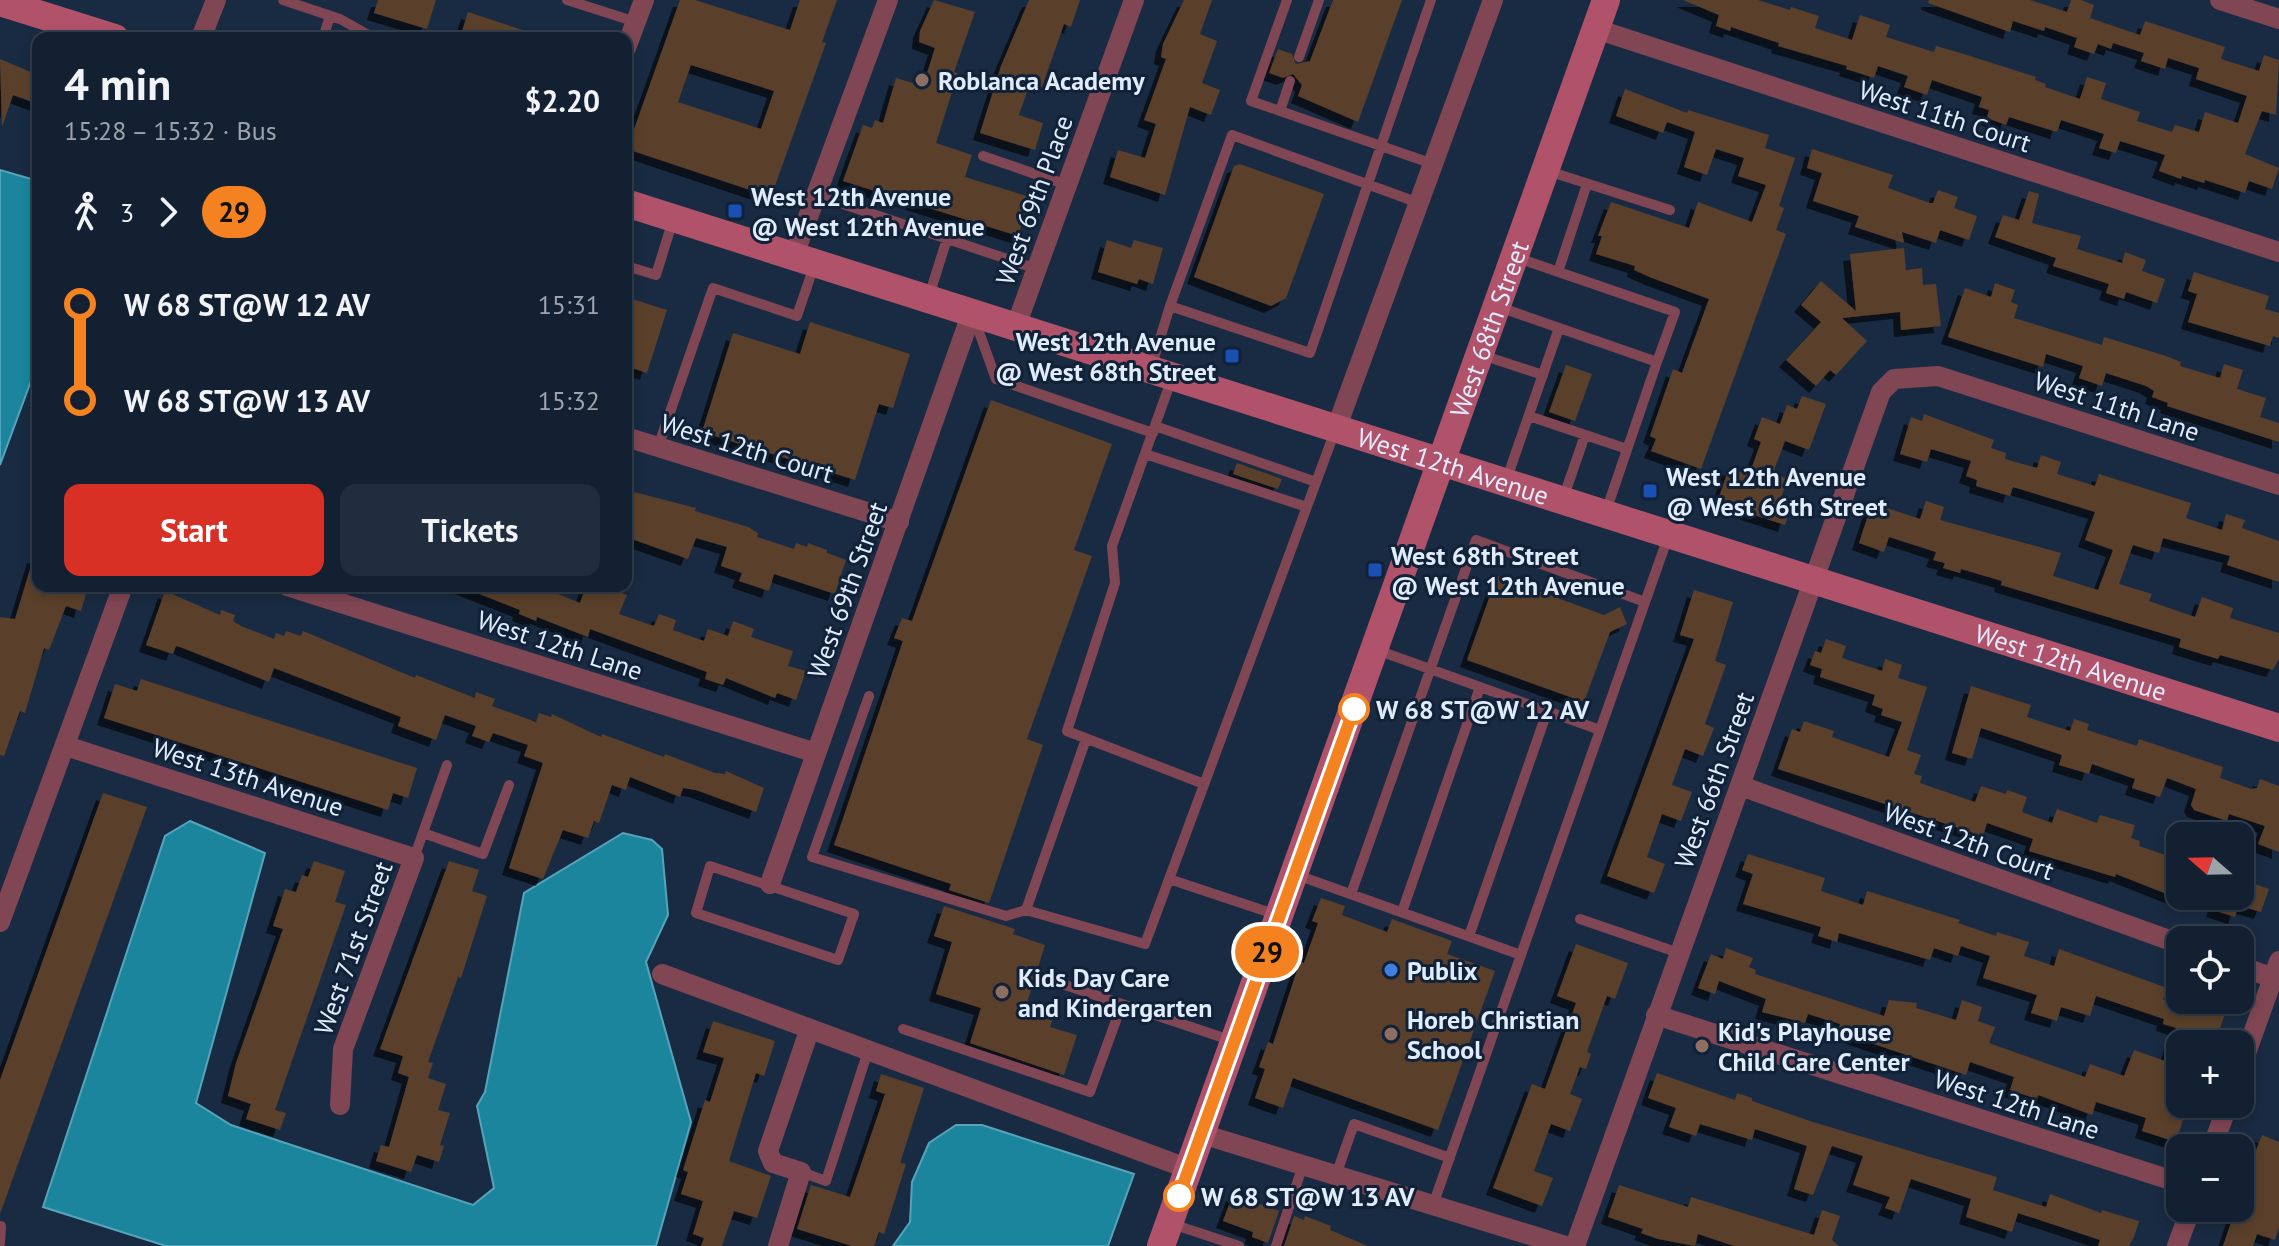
<!DOCTYPE html>
<html lang="en">
<head>
<meta charset="utf-8">
<style>
  :root { --surface:#132032; --page:#202d3e; --text:#f1f3f6; --muted:#9da3ac; --line:#323e4d; --accent:#d93025 }
  body { margin:0; font-family:"PT Sans",sans-serif; background:var(--page); color:var(--text); height:100vh; display:flex; flex-direction:column; font-size:30px; white-space:nowrap }
  * { box-sizing:border-box; margin:0 }
  p { font-size:26px; color:var(--muted) }
  .icon { flex:none; width:44px; height:44px; fill:none; stroke:currentColor; stroke-width:2; stroke-linecap:round; stroke-linejoin:round }
  .map { position:relative; flex:1; overflow:hidden }
  .side { position:absolute; left:32px; top:32px; width:600px; height:560px; display:flex; flex-direction:column; background:var(--surface); border-radius:16px; box-shadow:0 4px 12px #0003,0 0 0 2px var(--line) }
  .side>* { flex:none }
  .badge { padding:0 16px; border-radius:26px; font-size:28px; line-height:52px }
  .needle { width:52px; rotate:290deg }
  .buttons { position:absolute; left:2166px; top:822px; display:grid; gap:16px }
  .buttons a { display:grid; place-items:center; width:88px; height:88px; border-radius:16px; background:var(--surface); box-shadow:0 4px 12px #0003,0 0 0 2px var(--line); font-size:40px }
  .map>.badge { position:absolute; translate:-50% -50%; box-shadow:0 0 0 4px #fff }
  .legs { display:flex; align-items:center; gap:12px; height:88px; padding:0 32px; font-size:26px }
  .legs p { margin-inline-start:auto }
  .overview { display:flex; align-items:center; justify-content:space-between; height:136px; padding:0 32px }
  h1 { font-size:44px; font-weight:600; line-height:60px }
  .button { display:flex; gap:16px; margin-top:auto; padding:16px 32px }
  .button a { flex:1; height:92px; border-radius:16px; background:var(--accent); color:#fff; font-size:32px; font-weight:600; line-height:92px; text-align:center }
  .button a+a { background:var(--page); color:var(--text) }
  ul { padding:0 32px; list-style:none }
  li { display:flex; align-items:center; gap:28px; height:96px; font-size:30px }
  li i { display:grid; place-items:center; width:12px; height:100%; margin:0 10px; background:currentColor }
  li i::after { content:''; width:20px; height:20px; margin:-10px; border:6px solid; border-radius:50%; background:var(--surface) }
  li p { margin-inline-start:auto }
  li:first-child i { background:linear-gradient(#0000 50%,currentColor 0) }
  li:last-child i { background:linear-gradient(currentColor 50%,#0000 0) }
  .map>svg:first-child { display:block }
  .water { fill:#1b859e; stroke:#56a4ba; stroke-width:2 }
  .building { fill:#5a3f2b; fill-rule:evenodd; filter:url(#shadow) }
  .lines { fill:none; stroke-linecap:round; stroke-linejoin:round }
  .lane { stroke:#804654; stroke-width:10 }
  .street { stroke:#804654; stroke-width:20 }
  .secondary { stroke:#af526a; stroke-width:28 }
  .line-1-casing { stroke:#fff; stroke-width:18 }
  .line-1 { stroke:#f58220; stroke-width:12 }
  .education-dot { fill:#8d6e63; stroke:#102138; stroke-width:3 }
  .transit-dot { fill:#1a4fb4; stroke:#102138; stroke-width:3 }
  .stop-1-dot { fill:#fff; stroke:#f58220; stroke-width:4 }
  .shop-dot { fill:#3f7fe0; stroke:#102138; stroke-width:3 }
  .labels { text-anchor:middle; dominant-baseline:central; stroke-width:6; stroke-linejoin:round; paint-order:stroke }
  .poi-label { font-size:26px; font-weight:bold; fill:#e0ecfc; stroke:#102138; text-anchor:start }
  .street-label { font-size:26px; fill:#e0ecfc; stroke:#102138 }
  .stop-label { font-size:26px; font-weight:bold; fill:#e0ecfc; stroke:#102138; text-anchor:start }
</style>
</head>
<body>
<div class="map">
<svg width="2279" height="1246" viewBox="0 0 2279 1246">
  <defs>
    <filter id="shadow"><feDropShadow dx="-7" dy="7" stdDeviation="0" flood-color="#0009"/></filter>
  </defs>
  <rect width="100%" height="100%" fill="#192b42"/>
  <path class="water" d="M0,170L38,181V362L0,465Z
    M190,821L265,853L196,1103L231,1125L473,1205L494,1188L477,1106L485,1092L524,893L623,833L652,840L662,849L668,915L646,962L691,1122L656,1246H166L43,1207L165,836Z
    M956,1125H982L1134,1174L1108,1246H893L910,1222L912,1182L929,1143Z"/>
  <path class="building" d="M378,0H436L427,29L374,13Z
    M680,0H695L790,30L800,0H837L822,42L826,43L771,197L627,149ZM691,65L774,91L761,129L678,102Z
    M934,0L975,12L954,72L958,73L936,143L972,155L965,177L1030,197L1018,236L843,181L863,125L872,128L875,120L883,123L896,78L923,86L935,48L919,42L920,31Z
    M1029,0H1080L1071,27L1064,24L1042,87L1030,83L1019,115L1043,123L1035,150L980,133L1001,66Z
    M1184,0H1212L1200,34L1217,41L1202,83L1220,90L1211,115L1190,107L1165,195L1110,177L1118,150L1145,158L1156,124L1144,120L1166,59L1161,57L1163,44Z
    M1333,0H1402L1358,122L1298,96L1302,85L1293,74L1283,78L1269,73L1278,49L1292,54L1296,64L1310,61Z
    M1683,0H1758L1790,10L1791,7L1819,16L1815,28L1852,40L1860,15L1890,25L1886,37L1934,52L1936,46L1964,54L2036,77L2035,80L2046,84L2045,87L2080,99L2087,77L2106,83L2101,99L2140,112L2137,121L2172,132L2175,125L2199,132L2205,112L2238,123L2247,96L2196,79L2199,68L2168,58L2165,69L2141,61L2144,53L2113,43L2111,49L2098,44L2094,54L2074,47L2077,38L2045,27L2044,31L2013,21L2010,32L1928,3L1929,0H2030L2067,12L2071,0H2081L2094,5L2090,18L2140,35L2145,21L2225,47L2221,59L2259,71L2264,55L2279,60L2276,115L2262,111L2245,154L2279,168L2272,189L2249,181L2245,193L2205,180L2204,183L2182,176L2181,179L2159,171L2165,155L2120,141L2116,153L2099,148L2104,134L2061,120L2057,132L2009,117L2006,125L1987,118L1989,110L1979,107L1982,97L1932,80L1927,95L1904,87L1908,76L1878,66L1874,78L1846,69L1847,66L1778,46L1779,43L1731,27L1730,31L1716,26L1719,15Z
    M468,12L538,35V38H460Z
    M0,59L38,75V104L13,95L2,127Z
    M1625,89L1687,113L1688,110L1769,135L1765,148L1795,158L1779,206L1784,208L1776,230L1786,234L1701,469L1651,451L1656,439L1650,436L1673,369L1682,373L1709,299L1652,278L1634,270L1635,266L1596,254L1602,236H1598L1611,202L1689,228L1698,202L1752,222L1766,185L1738,176L1744,158L1716,149L1707,175L1684,167L1695,132L1667,122L1663,133L1616,116Z
    M1812,149L1893,175L1888,188L1930,203H1933L1938,190L1958,197L1954,208L1977,216L1969,240L1940,230L1936,243L1902,232L1904,243L1855,227L1859,216L1813,201L1822,173L1807,168Z
    M1240,164L1324,194L1286,298L1271,306L1194,277L1234,166Z
    M2029,191L2039,194L2032,223L2081,236L2077,249L2122,263L2125,252L2146,260L2142,271L2165,279L2157,303L2126,292L2124,299L2106,293L2109,284L2053,266L2056,258L1995,237L2003,215L2019,220Z
    M1107,240L1131,248L1134,240L1163,248L1153,284L1139,279L1137,284L1098,272Z
    M1904,248L1906,270L1922,268L1923,285L1936,284L1941,326L1901,330L1900,312L1842,318L1867,341L1836,375L1830,370L1816,386L1786,360L1821,322L1801,305L1821,281L1856,311L1850,254Z
    M2194,272L2269,296L2265,309L2279,313V338L2273,336L2270,346L2188,322L2197,294L2188,291Z
    M1995,283L2015,290L2011,302L2018,305L2014,318L2102,345L2104,337L2166,356L2181,362L2180,366L2220,378L2224,364L2243,370L2237,389L2266,398L2260,417L2279,423V442L2167,406L2168,403L2152,397L2154,391L2146,386L2106,373L2102,386L2079,378L2083,366L2046,354L2043,367L1948,337L1965,288L1991,297Z
    M626,297L667,310L647,373L626,366Z
    M810,322L910,354L893,408L879,404L855,480L702,432L733,333L800,354Z
    M1566,365L1592,374L1575,421L1549,412Z
    M1802,396L1826,404L1809,450L1785,441L1773,473L1788,479L1780,500L1792,504L1785,525L1717,503L1729,468L1749,475L1761,442L1754,439L1762,417L1780,424L1787,405L1797,409Z
    M991,400L1112,444L1074,550L1092,556L1027,739L1043,745L989,903L949,890L951,884L834,845L903,641L894,638L902,618L912,621Z
    M1924,414L1994,440L1991,448L2006,453L2005,459L2037,468L2041,455L2061,462L2057,474L2095,486L2099,474L2191,503L2186,518L2222,530L2226,514L2245,520L2242,528L2279,541V582L2227,565L2230,556L2163,538L2159,553L2133,545L2119,584L2152,594L2149,601L2195,617L2202,597L2233,608L2230,618L2279,633V659L2273,670L2220,655L2218,659L2179,647L2181,639L2001,585L2002,581L1961,569L1960,573L1943,568L1945,563L1933,560L1936,552L1889,537L1884,552L1859,543L1872,503L1920,519L1926,501L1944,507L1940,520L2061,553L2053,576L2098,590L2113,550L2085,540L2095,512L2013,487L2010,496L1976,486L1977,480L1966,476L1971,461L1931,449L1927,462L1900,454L1911,417L1922,421Z
    M1237,463L1282,479L1278,489L1233,474Z
    M626,490L696,508L695,511L748,527L758,533L757,537L794,549L796,543L807,547L808,543L827,550V553L846,560L835,594L774,574L769,591L739,581L742,573L721,566L727,547L696,538L688,559L626,537Z
    M34,556L38,557V586H74L87,590L81,611L66,606L49,650L44,648L25,713L20,711L4,756L0,755V617L15,619Z
    M1497,576L1604,615L1620,607L1627,624L1610,632L1584,702L1467,660Z
    M459,586H539L580,603L586,586H602L627,595L619,614L654,626L659,614L676,620L673,630L704,641L708,629L728,636L733,621L754,629L751,637L793,651L788,666L806,671L796,700L777,693L775,698L726,678L723,685L705,679L707,672L590,629L588,637L537,617L536,621L519,614L520,610Z
    M1694,590L1733,602L1715,661L1726,665L1705,724L1714,728L1703,756L1685,749L1672,785L1692,792L1681,821L1662,814L1647,857L1665,864L1654,893L1607,876L1694,639L1680,635Z
    M165,591L220,615L221,610L235,615L233,621L241,626L274,639L276,633L284,636L286,631L301,636L303,631L415,678L416,675L475,698L476,692L495,699L492,706L536,722L539,713L551,717L552,714L601,737L602,734L664,757L665,754L715,773L725,774L726,771L764,788L756,812L696,790L683,788L680,797L630,777L626,790L612,785L599,823L594,821L588,838L563,830L543,879L509,868L543,763L524,756L528,745L493,733L489,742L472,736L476,726L445,715L436,740L398,726L401,717L274,668L269,682L180,647L176,646L173,654L146,645Z
    M1826,639L1846,646L1842,658L1882,671L1885,659L1902,665L1898,678L1927,687L1907,750L1921,755L1914,774L1922,776L1920,783L1975,802L1981,786L2006,794L2007,790L2027,797L2022,812L2052,823L2057,809L2097,823L2100,815L2135,825L2131,838L2140,841L2139,846L2180,860V884L2176,883L2172,896L2116,874L2115,877L2029,851L2033,839L1987,823L1983,836L1778,769L1792,729L1800,732L1804,721L1834,731L1832,737L1889,757L1902,722L1881,715L1883,709L1872,705L1875,695L1820,677L1822,669L1810,665L1815,651L1821,653Z
    M141,679L417,768L408,798L393,793L388,810L104,718L115,684L137,691Z
    M1971,686L2031,705L2027,717L2070,731L2074,719L2089,724L2087,730L2137,746L2139,739L2223,767L2220,778L2251,789L2257,788L2260,779L2279,786V852L2258,844L2265,826L2229,814L2227,821L2194,810L2191,805L2196,789L2167,778L2160,797L2132,788L2135,779L2092,764L2089,774L2059,765L2062,755L1981,728L1972,759L1952,753Z
    M103,793L147,807L0,1214V1080Z
    M1748,854L1825,878L1821,891L1863,905L1867,891L1960,920L1958,923L1996,936L1997,932L2029,942L2024,956L2054,966L2059,949L2167,988L2163,1000H2194L2226,1010L2215,1044H2180V1104H2188L2176,1142L2142,1131L2146,1118L2096,1102L2092,1115L2038,1095L2037,1099L2010,1090L2014,1077L1970,1062L1966,1075L1838,1032L1840,1024L1808,1014L1805,1023L1762,1012L1766,999L1719,981L1715,994L1698,988L1711,954L1723,959L1726,948L1753,958L1749,967L1756,970L1755,974L1884,1016L1889,1000L1917,1003L1916,1008L1956,1020L1962,1000L1982,1007L1978,1021L1995,1027L1989,1043L2085,1077L2090,1064L2124,1076L2134,1050L2165,1061L2176,1028L2163,1024L2164,1019L2096,996L2090,1016L2061,1007L2057,1021L2031,1013L2037,995L1983,978L1990,956L1961,946L1958,956L1934,948L1930,960L1839,933L1837,942L1818,936L1821,927L1743,904L1753,874L1742,870Z
    M314,861L345,871L335,902L346,905L275,1110L286,1113L280,1130L246,1119L251,1104L228,1096L236,1063L283,929L273,926L285,889L296,892L302,875L308,877Z
    M449,861L479,870L472,891L487,896L461,978L458,977L428,1062L433,1063L428,1078L446,1084L438,1110L450,1113L440,1145L444,1146L439,1162L417,1155L411,1172L376,1161L381,1145L389,1147L409,1077L398,1073L403,1056L380,1049Z
    M2240,879L2269,889L2261,912L2240,906V900L2235,917L2213,910L2218,896H2240Z
    M1321,898L1345,906L1342,915L1387,932L1392,919L1452,941L1447,954L1495,971L1438,1130L1293,1078L1283,1108L1255,1098L1265,1069L1259,1067L1268,1042L1273,1044L1300,961L1304,963L1318,923L1312,921Z
    M944,906L1015,929L1013,934L1045,945L1027,1003L1055,1012L1050,1027L1077,1035L1064,1075L970,1043L981,1008L936,994L952,942L934,936Z
    M1576,944L1628,963L1615,999L1607,996L1587,1052L1591,1054L1586,1069L1580,1067L1570,1094L1582,1099L1570,1131L1551,1124L1534,1171L1553,1178L1542,1206L1493,1188L1532,1084L1545,1089L1576,1003L1557,996Z
    M713,1021L775,1041L764,1076L756,1073L729,1161L771,1176L757,1218L734,1211L722,1246H701L704,1238L693,1234L703,1201L681,1194L688,1172L683,1170L705,1100L710,1102L724,1058L703,1052Z
    M1657,1073L1735,1100L1737,1093L1752,1098V1101L1813,1122L1997,1177L1993,1190L2046,1207L2050,1194L2101,1213L2102,1210L2139,1221L2134,1237L2129,1246H2098L2100,1240L2018,1213L2012,1232L1966,1217L1971,1199L1911,1179L1899,1213L1885,1208L1890,1197L1853,1185L1863,1156L1832,1146L1813,1195L1794,1189L1807,1146L1755,1129L1752,1140L1700,1124L1696,1136L1669,1127L1676,1108L1648,1098Z
    M881,1074L924,1088L900,1163L906,1164L884,1234L879,1232L874,1246H852L797,1229L811,1185L850,1197L885,1094L876,1091Z
    M2262,1135L2279,1142V1227L2275,1240L2257,1234L2253,1246H2223L2236,1208H2240V1191Z
    M1619,1185L1688,1207L1691,1197L1814,1235L1822,1210L1840,1216L1832,1240L1839,1246H1734L1698,1234L1695,1246L1658,1239L1641,1233L1643,1229L1608,1217Z
    M1233,1194L1279,1211L1268,1243L1252,1237L1253,1232L1223,1221Z
    M1294,1216L1304,1220L1305,1216L1331,1226L1330,1230L1368,1246H1284Z"/>
  <g class="lines">
    <path class="lane" d="M283,0L340,19L374,38
      M567,0L636,22
      M1287,0L1251,101L1433,164
      M323,38L330,16
      M1299,57L1319,0
      M1280,111L1290,81
      M983,156L1067,185
      M1548,171L1670,210
      M816,195L1037,269
      M1515,257L1675,312L1657,362
      M626,266L656,275L673,220
      M1558,272L1587,184
      M929,296L947,239
      M1170,306L1232,135L1419,203
      M1499,307L1657,362L1605,514
      M974,318L996,379L1153,433
      M1482,355L1543,375
      M1151,368L1170,306L1310,353L1431,0
      M1172,378L1112,546L1115,583L1067,731L1204,784
      M1529,416L1627,449
      M1155,426L1316,482
      M658,447L713,288L797,316L814,266
      M1145,454L1307,507
      M1506,481L1559,328
      M1563,499L1585,435
      M1377,650L1600,730
      M869,696L812,857L1006,916L1026,910
      M1086,739L1026,910L1145,944L1335,431
      M423,833L483,854L509,785
      M414,858L447,765
      M710,866L854,914L838,960L696,913Z
      M1297,875L1521,955
      M1169,879L1277,915
      M1351,894L1476,540L1645,602
      M1402,912L1480,687
      M1580,919L1679,953
      M1469,936L1547,712
      M1047,979L1233,1041
      M903,1029L1090,1092L1122,1004
      M801,1172L826,1181L868,1051
      M1336,1175L1354,1124L1450,1158
      M1433,1205L1668,537
      M1172,1224L1239,1246
      M0,1243L1,1226
      M1276,1246L1303,1165"/>
    <path class="street" d="M2220,0L2279,19
      M1596,29L2279,252
      M201,38L216,0
      M626,48L644,0
      M794,255L888,0
      M1016,326L1134,0
      M1336,429L1493,0
      M626,437L899,522
      M287,586L816,753
      M66,746L414,858L343,1049L340,1105
      M1741,786L2180,944
      M770,884L972,312
      M0,922L123,586
      M2240,966L2273,978
      M662,974L1189,1169
      M1656,1015L2180,1183
      M2240,1070L2279,961
      M1202,1134L1566,1246
      M2212,1148L2228,1104
      M778,1246L801,1172L773,1163L768,1151L809,1031
      M1575,1246L1881,392L1894,379L1938,376L2279,485
      M2177,1246L2191,1208"/>
    <g class="secondary">
      <path d="M0,2L115,38"/>
      <path id="s1" d="M626,203L2279,728"/>
      <path id="s2" d="M1161,1246L1606,0"/>
    </g>
  </g>
  <g class="lines">
    <g class="line-1-casing">
      <path id="line-1" d="M1179,1196L1354,709"/>
    </g>
    <use href="#line-1" class="line-1"/>
  </g>
  <g class="education-dot">
    <circle cx="922" cy="80" r="8"/>
    <circle cx="1002" cy="992" r="8"/>
    <circle cx="1391" cy="1034" r="8"/>
    <circle cx="1702" cy="1046" r="8"/>
  </g>
  <g class="transit-dot">
    <rect x="727" y="203" width="16" height="16" rx="4"/>
    <rect x="1224" y="348" width="16" height="16" rx="4"/>
    <rect x="1642" y="483" width="16" height="16" rx="4"/>
    <rect x="1367" y="562" width="16" height="16" rx="4"/>
  </g>
  <g class="stop-1-dot">
    <circle cx="1354" cy="709" r="14"/>
    <circle cx="1179" cy="1196" r="14"/>
  </g>
  <circle class="shop-dot" cx="1391" cy="970" r="8"/>
  <g class="labels">
    <g class="poi-label">
      <text x="938" y="80">Roblanca Academy</text>
      <text x="751" y="196">West 12th Avenue<tspan x="751" dy="30">@ West 12th Avenue</tspan></text>
      <text x="1216" y="341" text-anchor="end">West 12th Avenue<tspan x="1216" dy="30">@ West 68th Street</tspan></text>
      <text x="1666" y="476">West 12th Avenue<tspan x="1666" dy="30">@ West 66th Street</tspan></text>
      <text x="1391" y="555">West 68th Street<tspan x="1391" dy="30">@ West 12th Avenue</tspan></text>
      <text x="1407" y="970">Publix</text>
      <text x="1018" y="977">Kids Day Care<tspan x="1018" dy="30">and Kindergarten</tspan></text>
      <text x="1407" y="1019">Horeb Christian<tspan x="1407" dy="30">School</tspan></text>
      <text x="1718" y="1031">Kid's Playhouse<tspan x="1718" dy="30">Child Care Center</tspan></text>
    </g>
    <g class="street-label">
      <text transform="translate(1945 116) rotate(18)">West 11th Court</text>
      <text transform="translate(1034 200) rotate(-70)">West 69th Place</text>
      <text stroke="none"><textPath href="#s2" startOffset="974">West 68th Street</textPath></text>
      <text transform="translate(2117 406) rotate(18)">West 11th Lane</text>
      <text transform="translate(747 448) rotate(17)">West 12th Court</text>
      <text stroke="none"><textPath href="#s1" startOffset="868">West 12th Avenue</textPath></text>
      <text transform="translate(847 590) rotate(-70)">West 69th Street</text>
      <text transform="translate(560 645) rotate(18)">West 12th Lane</text>
      <text stroke="none"><textPath href="#s1" startOffset="1516">West 12th Avenue</textPath></text>
      <text transform="translate(248 777) rotate(18)">West 13th Avenue</text>
      <text transform="translate(1714 780) rotate(-70)">West 66th Street</text>
      <text transform="translate(1969 841) rotate(20)">West 12th Court</text>
      <text transform="translate(353 948) rotate(-70)">West 71st Street</text>
      <text transform="translate(2017 1104) rotate(18)">West 12th Lane</text>
    </g>
    <g class="stop-label">
      <text x="1376" y="709">W 68 ST@W 12 AV</text>
      <text x="1201" y="1196">W 68 ST@W 13 AV</text>
    </g>
  </g>
</svg>
<div class="buttons">
<a><svg class="needle" viewBox="-14 -14 28 28"><path d="M0-13l5 13h-10z" fill="#e53935"/><path d="M0 13l5-13h-10z" fill="#9da3ac"/></svg></a>
<a><svg class="icon" aria-label="locate" viewBox="0 0 24 24"><circle cx="12" cy="12" r="6"/><path d="M12 2v4M12 18v4M2 12h4M18 12h4"/></svg></a>
<a>+</a>
<a>−</a>
</div>
<b class="badge" style="left:1267px;top:952px;background:#f58220;color:#111">29</b>
<section class="side">
<div class="overview"><div><h1>4 min</h1><p>15:28 – 15:32 · Bus</p></div><b>$2.20</b></div>
<div class="legs"><svg class="icon" aria-label="walk" viewBox="0 0 24 24"><circle cx="13" cy="4" r="2"/><path d="M13 8l-2 6 4 7M11 14l-3 7M7 12l3-4h3l4 4"/></svg>3<svg class="icon" aria-label="forward" viewBox="0 0 24 24"><path d="M9 5l7 7-7 7"/></svg><b class="badge" style="background:#f58220;color:#111">29</b></div>
<ul>
<li><i style="color:#f58220"></i><b>W 68 ST@W 12 AV</b><p>15:31</p></li>
<li><i style="color:#f58220"></i><b>W 68 ST@W 13 AV</b><p>15:32</p></li>
</ul>
<div class="button"><a>Start</a><a>Tickets</a></div>
</section>
</div>
</body>
</html>
